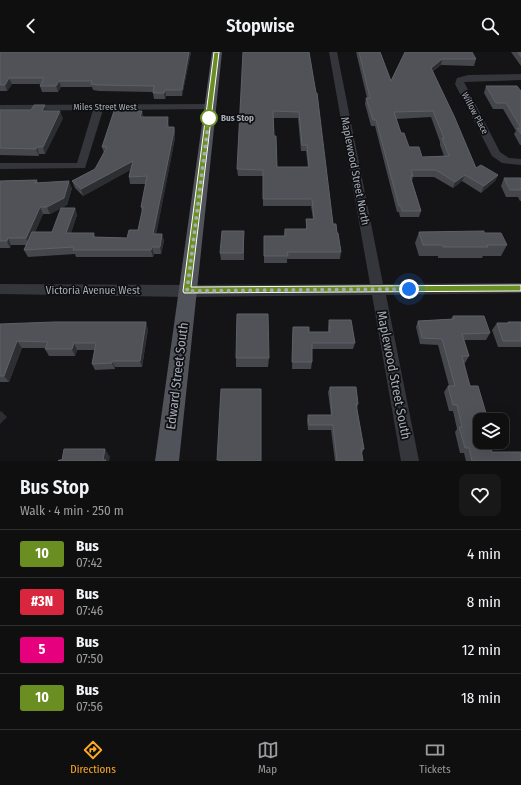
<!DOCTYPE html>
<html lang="en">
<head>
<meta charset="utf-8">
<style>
  :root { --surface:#0f0f10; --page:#181819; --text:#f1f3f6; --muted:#9b9c9f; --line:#2f2f30; --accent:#ffaa24 }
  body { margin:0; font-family:"Fira Sans Condensed",sans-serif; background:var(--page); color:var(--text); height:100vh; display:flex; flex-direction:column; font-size:15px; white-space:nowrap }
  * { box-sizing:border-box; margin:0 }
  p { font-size:13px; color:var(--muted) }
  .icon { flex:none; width:22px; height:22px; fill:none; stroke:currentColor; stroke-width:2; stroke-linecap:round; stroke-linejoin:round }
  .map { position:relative; height:409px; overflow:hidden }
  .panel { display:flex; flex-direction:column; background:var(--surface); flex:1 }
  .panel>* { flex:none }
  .badge { padding:0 8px; border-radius:3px; font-size:14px; line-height:26px }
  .tools { position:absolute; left:473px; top:361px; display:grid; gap:8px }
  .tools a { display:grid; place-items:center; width:36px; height:36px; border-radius:8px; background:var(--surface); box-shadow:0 4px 16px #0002,0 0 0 1px var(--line); font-size:20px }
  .you { position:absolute; width:20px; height:20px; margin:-10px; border:3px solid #fff; border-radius:50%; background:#1a73e8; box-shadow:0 0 0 6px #1a73e833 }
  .map>.badge { position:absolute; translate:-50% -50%; box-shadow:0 0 0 2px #fff }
  .round { display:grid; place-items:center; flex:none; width:42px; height:42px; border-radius:8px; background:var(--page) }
  .overview { display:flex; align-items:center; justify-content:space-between; height:68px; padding:0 20px }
  h1 { font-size:19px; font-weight:600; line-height:30px }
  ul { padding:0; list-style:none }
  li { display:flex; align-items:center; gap:12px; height:48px; padding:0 20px; border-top:1px solid var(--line) }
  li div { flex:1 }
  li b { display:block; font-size:15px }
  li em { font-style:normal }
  li .badge { min-width:44px; font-weight:700; text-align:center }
  header { display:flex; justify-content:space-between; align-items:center; height:52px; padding:0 20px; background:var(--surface); font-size:18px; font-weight:600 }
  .menu { display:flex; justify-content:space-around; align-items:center; height:56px; border-top:1px solid var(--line); background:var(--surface); font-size:11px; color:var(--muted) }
  .menu a { display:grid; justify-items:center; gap:2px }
  .menu .active { color:var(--accent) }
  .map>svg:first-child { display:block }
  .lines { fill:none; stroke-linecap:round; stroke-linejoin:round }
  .minor { fill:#35363c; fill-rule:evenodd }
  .major { fill:#51535b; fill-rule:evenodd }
  .wall { fill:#45474c; fill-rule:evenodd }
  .shaded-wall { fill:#2d2e32 }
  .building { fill:#505258; stroke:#5d6067; fill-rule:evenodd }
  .line { fill:#6b8e23; stroke:#fff }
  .walk { stroke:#a5acb8; stroke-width:4; stroke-dasharray:0 7.2 }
  .stop-dot { fill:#fff; stroke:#6b8e23; stroke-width:2 }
  .labels { text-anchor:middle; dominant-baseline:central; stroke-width:3.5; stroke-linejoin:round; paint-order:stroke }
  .far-street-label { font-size:9px; fill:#a5acb8; stroke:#0f0f11 }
  .far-stop-label { font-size:9px; font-weight:bold; fill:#a5acb8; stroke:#0f0f11; text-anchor:start }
  .street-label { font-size:11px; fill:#a5acb8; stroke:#0f0f11 }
  .near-street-label { font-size:13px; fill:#a5acb8; stroke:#0f0f11 }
</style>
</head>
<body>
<header><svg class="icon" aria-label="back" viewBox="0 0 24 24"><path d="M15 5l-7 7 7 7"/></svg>Stopwise<svg class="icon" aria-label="search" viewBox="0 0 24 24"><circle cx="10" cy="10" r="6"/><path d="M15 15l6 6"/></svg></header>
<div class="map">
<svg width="521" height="409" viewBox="0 0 521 409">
  <rect width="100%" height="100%" fill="#141416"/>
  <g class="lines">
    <path class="minor" d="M329,0H337L383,232L521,231V241L386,243L419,409H401L372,243L187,245L0,242V232L187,233L370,232Z
      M521,22V28L464,30L500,100L509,106L521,107V113L502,111L492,104L455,32L457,26L468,23Z
      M211,52L216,55L214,57L103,58L85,116L0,117V111H77L93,58L0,59V53Z"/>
    <path class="major" d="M212,0H222L179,409H155Z"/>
  </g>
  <path class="wall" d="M0,0H191L182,44H166L165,47H154L153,40L99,39L93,38L92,35H61L58,40H42L40,34L41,32H12L7,39H0Z
    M309,0L333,172L337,181L341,200L340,207H287V211H264V184H284L285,177H306V167H313L311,154H263V124H238L237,117ZM273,66H298L301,99H306L308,115H277L274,84Z
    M356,0H380L391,29L405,0L476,7L474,14L441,13L433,19L476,116L498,123L495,129L481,141L462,129L453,136L434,125H413L412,129L421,159L419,165H400L399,160H397L375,74H371L365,52L366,46H367ZM431,65L440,90V93L444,104L422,105L409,95L401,81L396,67Z
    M511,0H521V14Z
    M486,34L521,39V93H520L514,82L516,79L503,57H493L484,41Z
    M0,58L47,59L63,66L45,102H39V104L0,103Z
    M144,65L169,72V75H174L175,82V86L156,182H162L164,189L161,202H154L153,205H76L75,202L28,205L24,198L26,193H11L10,196H0V129L37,128L38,131L72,136L67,153L50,162H43L35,180H52L75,156L77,163L71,181H94L95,185L127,186L138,178L142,160L141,155L146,132H130L129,125L130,118L83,144L75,136L72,129L95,117L104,101L102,95Z
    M504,126H521V149H520L518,145H506L501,134Z
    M419,180L484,181L507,193L501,204H483L482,206H438V204H419L415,191Z
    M244,186V208H221L220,201Z
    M453,264L490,281L486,288H464L469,304L465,311H463L480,368L492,400L521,409H466L464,401H460L455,380L457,377L453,359H449L444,340L448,334H449L438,293L420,292L416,275L418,269L451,267Z
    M329,268L355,291L353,297H312V310L311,317H292L293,275L309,280H328V275Z
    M508,270H521V295H498L492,278L497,271H507Z
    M0,272L148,277L142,315H115V317L95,318L92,312L95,298H77L75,304H49L45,297V296H22L9,330H0Z
    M236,306H269L268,315H236Z
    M330,335L358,352L357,357L364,397L362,401L363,409H335L331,378H308L307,368L308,363H331L328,340Z"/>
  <path class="shaded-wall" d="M189,0H191L182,44V38Z
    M442,7L441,13L429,22L431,16Z
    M9,26L12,32L7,39L5,33Z
    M59,29L61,35L58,40L56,34Z
    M165,38L166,44L165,47L164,41Z
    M45,53L48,60L42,59Z
    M60,59L63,66L45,102L43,95Z
    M142,59L144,66L140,65Z
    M168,65L169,72L168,82L167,75Z
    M174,75L175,86L155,189L153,182Z
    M37,95L39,102V104L36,97Z
    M133,109L134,116L83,144L81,137Z
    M465,123L462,129L453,136L455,130Z
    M498,123L495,129L481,141L484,134Z
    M69,129L72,136L67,153L50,162L47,155Z
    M40,155L43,162L29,193L26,186Z
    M75,156L77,163L69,188L66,181Z
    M162,182L164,189L161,202L160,195Z
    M8,186L11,193L10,196L7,189Z
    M152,195L154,202L153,205L151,198Z
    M146,270L148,277L142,315L140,309Z
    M17,289L22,296L9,330L4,324Z
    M74,291L77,298L75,304L72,297Z
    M112,309L115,315V317L112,311Z
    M1,359L7,365L0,372V360Z
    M105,397L110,405L109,409H104L103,408Z"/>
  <path class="building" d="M0,0H189L182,38H165L164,41H153L154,34L98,33L91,32L92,29H59L56,34H40L44,26H9L5,33H0Z
    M243,0H309L316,41H317L333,172H336L337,181H338L341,200H287L288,204H264V184H285V177H307L306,167H314L312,147H263V118L237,117ZM273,59L299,60L302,93H307L309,115H277L276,84H274Z
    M359,0H380L391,29L405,0H472L476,7H442L431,16L454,64L476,116L481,113L498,123L484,134L465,123L455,130L436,118H411L413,124H410L421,159H402L401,154H399L376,68H373L366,46H370ZM433,59L444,86H442L449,104L422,105L419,95H409L404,81H401L394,60Z
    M518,0H521V5Z
    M486,34H517L521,39V82L517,76H521L506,51H496Z
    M34,53H45L42,59H60L43,95H37L36,97L0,96V58H31Z
    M114,59H142L140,65H168L167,75H174V79L153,182H162L160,195H152L151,198H73L74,195L24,198L32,180H52L61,156H75L66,181H94L93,185L127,186L129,178H138L143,155H141L147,124L129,125L133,109L81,137L72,129L95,117L107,95H102Z
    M504,126H521V138H510Z
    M37,128L35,131L69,129L64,146L47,155H40L26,186H8L7,189H0V129Z
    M222,179H244L243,201H220Z
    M484,179V181H501L507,193H487L488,195H443L442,193H423L419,180Z
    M237,262H268L269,306H236Z
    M453,264H484L490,281L462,282L469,304H462L470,334H478L488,368H480V390H489L492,400H521V409H472L469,396H465L459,375H462L457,353H453L448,334H455L442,287L422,286L418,269L454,267Z
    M329,268H351L355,291H312V310H292L293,275H309V280H330Z
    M54,270H146L140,309H112V311L92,312L96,291H74L72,297H45L48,290L17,289L4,324H0V272Z
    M508,270H521V289H503L497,271H509Z
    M330,335H356L358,352H356L364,397H361L363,409H337L333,373H309L308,363H332Z
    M221,337H261V409H219V408H217Z
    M64,397H105L103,408H106L105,409H58L59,408H62Z"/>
  <path class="line" d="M214,0H219L191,235L521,233V239L184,241L183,239Z"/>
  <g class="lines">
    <path class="walk" d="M209,66L187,239L409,237"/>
  </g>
  <circle class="stop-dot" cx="209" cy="66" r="8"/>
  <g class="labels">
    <g class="far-street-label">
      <text x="105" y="55">Miles Street West</text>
      <text transform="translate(475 61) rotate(62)">Willow Place</text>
    </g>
    <g class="far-stop-label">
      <text x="221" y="66">Bus Stop</text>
    </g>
    <g class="street-label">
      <text transform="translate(355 119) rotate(79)">Maplewood Street North</text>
      <text x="93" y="238">Victoria Avenue West</text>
    </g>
    <g class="near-street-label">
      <text transform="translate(394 323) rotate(79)">Maplewood Street South</text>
      <text transform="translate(177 324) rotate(-83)">Edward Street South</text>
    </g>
  </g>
</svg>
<div class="tools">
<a><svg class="icon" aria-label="layers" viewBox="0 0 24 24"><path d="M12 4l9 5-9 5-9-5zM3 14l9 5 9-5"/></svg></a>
</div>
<div class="you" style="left:409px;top:237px"></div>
</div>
<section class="panel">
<div class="overview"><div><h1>Bus Stop</h1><p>Walk · 4 min · 250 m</p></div><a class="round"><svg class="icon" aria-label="heart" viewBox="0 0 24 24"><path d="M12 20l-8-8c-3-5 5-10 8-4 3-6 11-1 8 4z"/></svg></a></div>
<ul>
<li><span class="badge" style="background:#6b8e23;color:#fff">10</span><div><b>Bus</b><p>07:42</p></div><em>4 min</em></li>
<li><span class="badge" style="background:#d7263d;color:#fff">#3N</span><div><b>Bus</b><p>07:46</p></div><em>8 min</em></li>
<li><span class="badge" style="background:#e6007e;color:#fff">5</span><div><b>Bus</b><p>07:50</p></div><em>12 min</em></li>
<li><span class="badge" style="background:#6b8e23;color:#fff">10</span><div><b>Bus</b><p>07:56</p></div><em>18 min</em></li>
</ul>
</section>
<nav class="menu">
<a class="active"><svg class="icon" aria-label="directions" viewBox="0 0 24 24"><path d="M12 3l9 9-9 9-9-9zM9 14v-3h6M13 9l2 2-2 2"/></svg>Directions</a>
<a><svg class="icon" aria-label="map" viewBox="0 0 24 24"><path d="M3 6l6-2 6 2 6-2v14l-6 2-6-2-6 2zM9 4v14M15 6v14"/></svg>Map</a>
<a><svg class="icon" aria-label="tickets" viewBox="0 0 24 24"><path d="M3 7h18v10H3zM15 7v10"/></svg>Tickets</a>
</nav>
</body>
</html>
